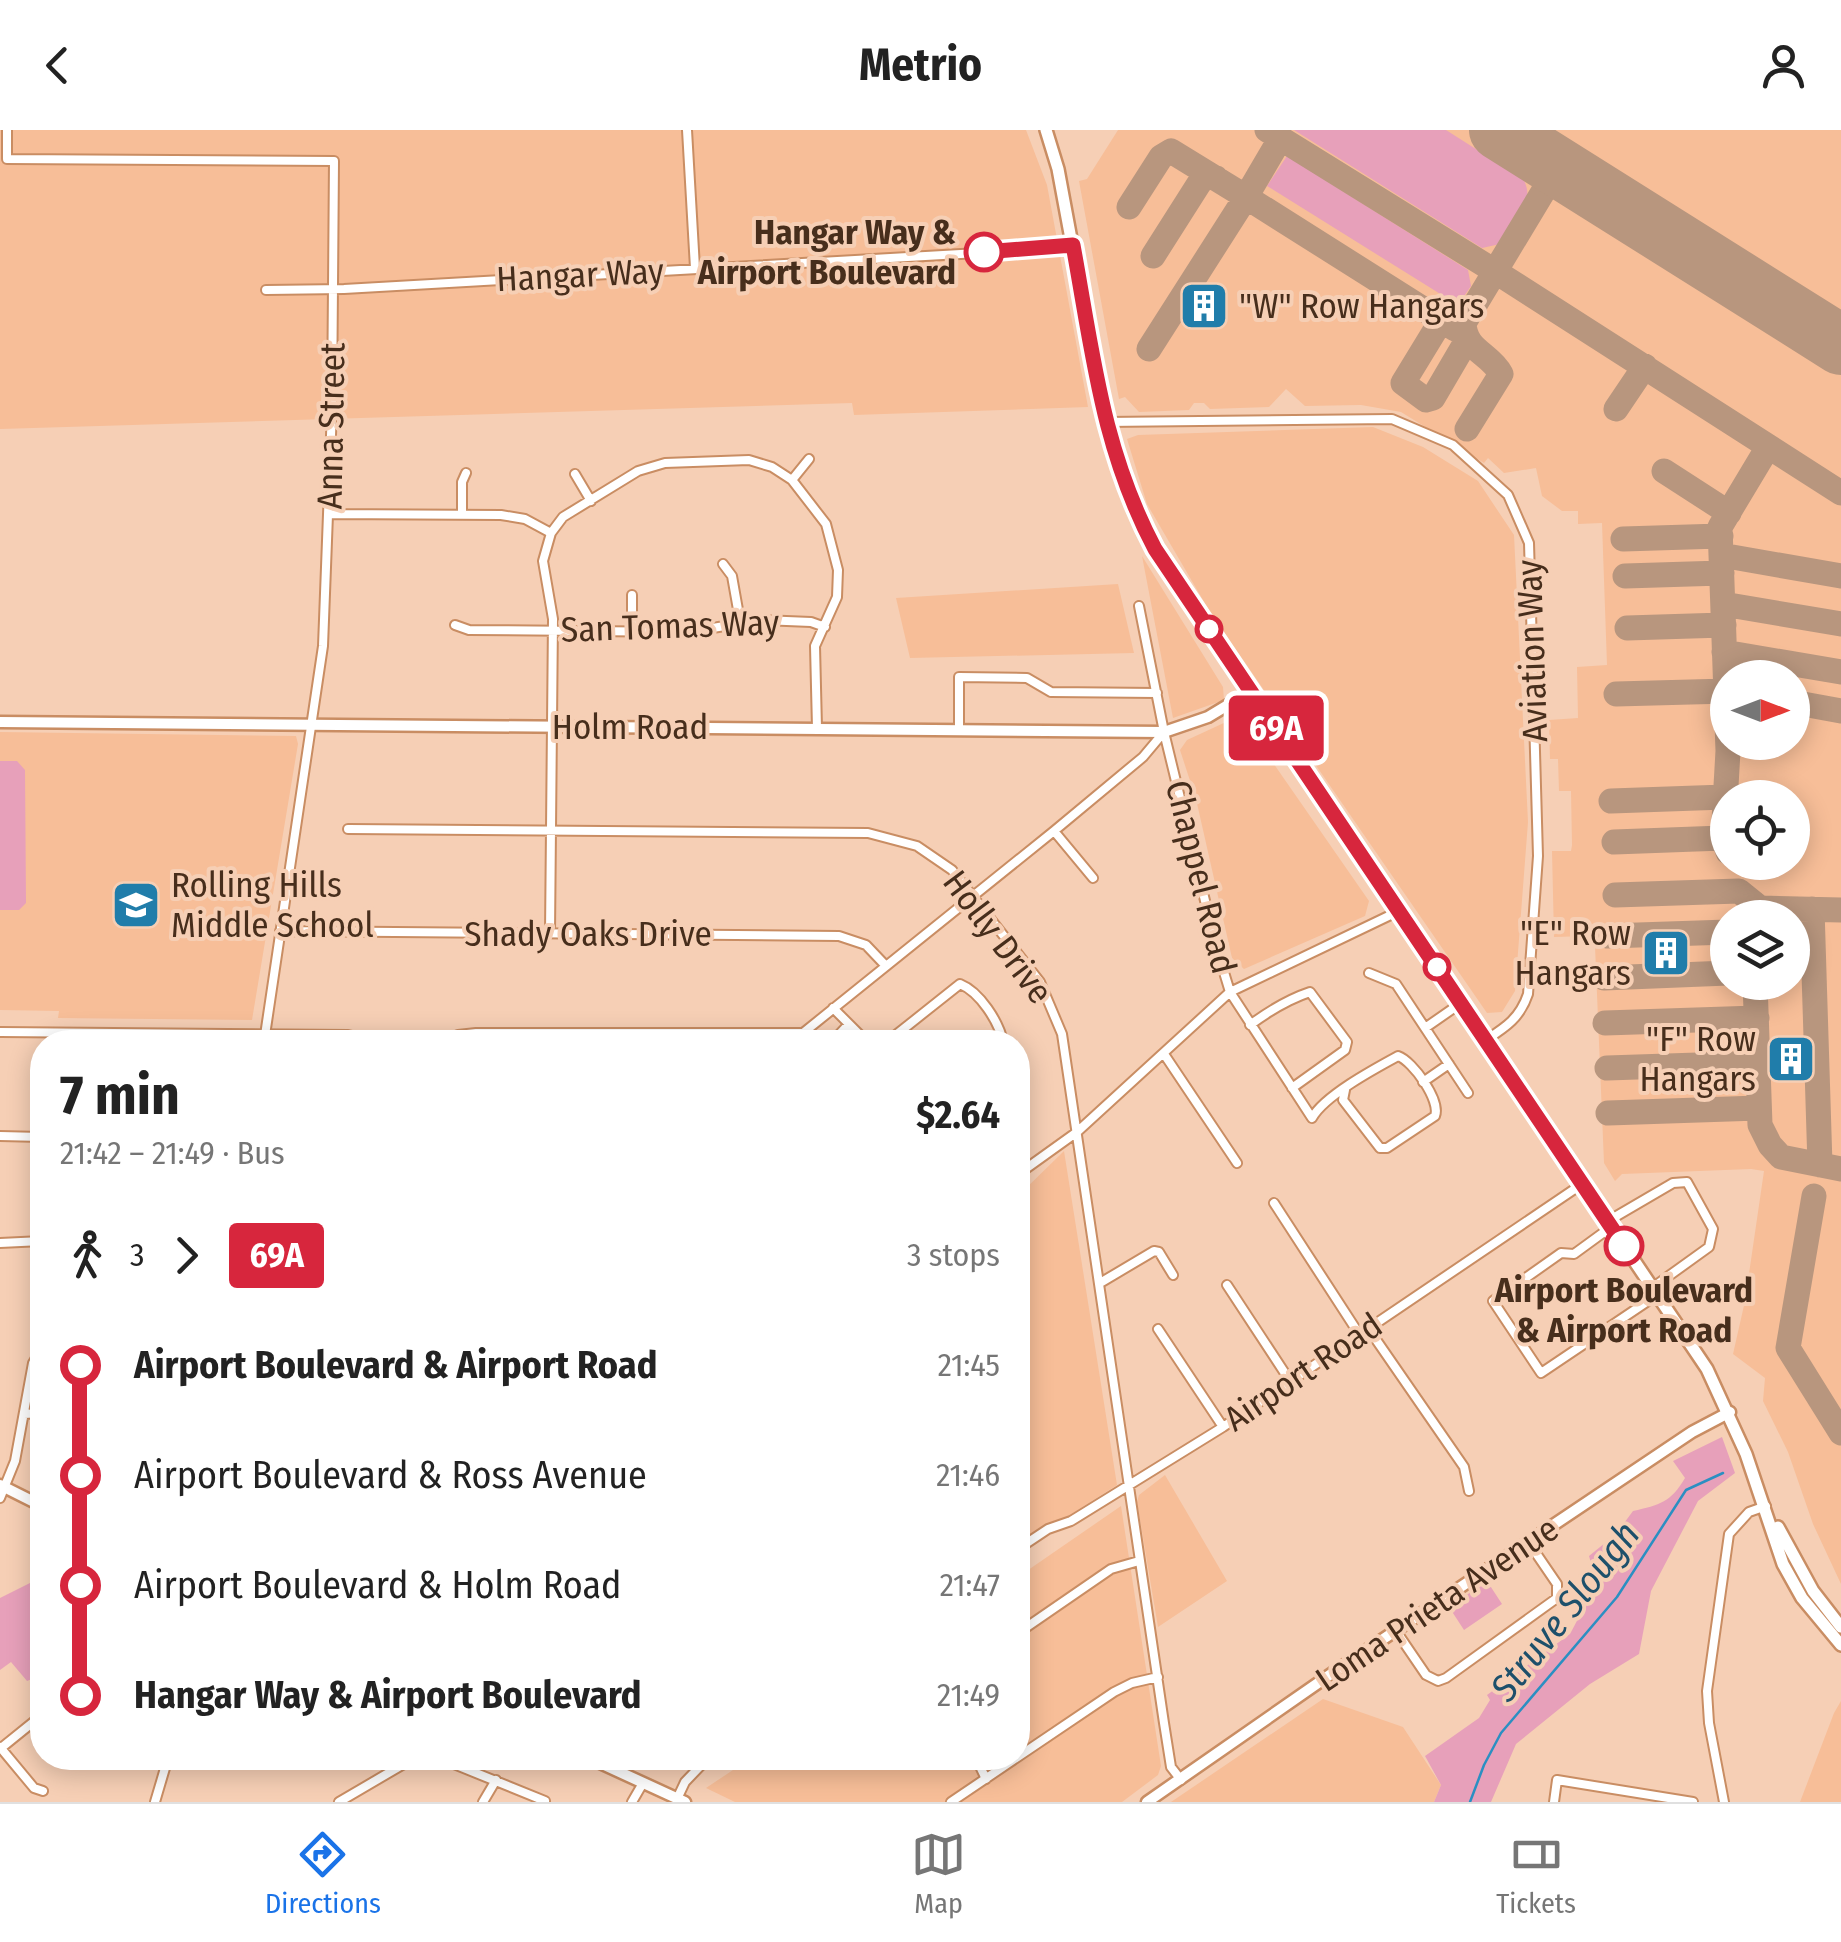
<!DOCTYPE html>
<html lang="en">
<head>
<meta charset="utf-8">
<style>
  :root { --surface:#fff; --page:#f2f2f2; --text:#222; --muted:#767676; --line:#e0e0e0; --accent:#1a73e8 }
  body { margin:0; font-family:"Fira Sans Condensed",sans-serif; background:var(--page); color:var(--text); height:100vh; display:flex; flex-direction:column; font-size:38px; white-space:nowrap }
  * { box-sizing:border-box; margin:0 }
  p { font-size:32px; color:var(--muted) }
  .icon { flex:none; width:55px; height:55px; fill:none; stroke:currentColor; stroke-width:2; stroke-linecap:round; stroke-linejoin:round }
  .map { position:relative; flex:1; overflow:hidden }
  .side { position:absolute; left:30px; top:900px; width:1000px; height:740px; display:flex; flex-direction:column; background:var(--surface); border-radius:40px; box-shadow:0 5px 25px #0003 }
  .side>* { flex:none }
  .badge { padding:0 20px; border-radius:8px; font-size:35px; line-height:65px }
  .needle { width:65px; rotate:90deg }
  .fabs { position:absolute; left:1710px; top:530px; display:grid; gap:20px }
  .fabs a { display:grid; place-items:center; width:100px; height:100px; border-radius:50%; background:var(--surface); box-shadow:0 5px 25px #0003; font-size:50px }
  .map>.badge { position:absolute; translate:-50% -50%; box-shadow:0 0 0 5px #fff }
  .legs { display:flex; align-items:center; gap:15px; height:110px; padding:0 30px; font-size:32px }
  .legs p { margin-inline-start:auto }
  .headline { display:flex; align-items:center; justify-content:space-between; height:170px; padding:0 30px }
  h1 { font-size:55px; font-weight:700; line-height:75px }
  ul { padding:0 30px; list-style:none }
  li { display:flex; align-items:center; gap:35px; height:110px; font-size:38px }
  li i { display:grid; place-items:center; width:15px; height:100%; margin:0 12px; background:currentColor }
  li i::after { content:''; width:25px; height:25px; margin:-12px; border:8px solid; border-radius:50%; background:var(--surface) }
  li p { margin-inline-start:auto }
  li:first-child i { background:linear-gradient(#0000 50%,currentColor 0) }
  li:last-child i { background:linear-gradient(currentColor 50%,#0000 0) }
  header { display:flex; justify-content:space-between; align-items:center; height:130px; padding:0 30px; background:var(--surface); font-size:45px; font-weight:700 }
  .dock { display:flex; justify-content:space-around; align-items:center; height:140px; border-top:2px solid var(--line); background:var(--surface); font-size:28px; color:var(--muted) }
  .dock a { display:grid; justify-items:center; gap:5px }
  .dock .active { color:var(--accent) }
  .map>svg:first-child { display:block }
  .built { fill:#f7be98; fill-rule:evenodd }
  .green { fill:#e7a0ba }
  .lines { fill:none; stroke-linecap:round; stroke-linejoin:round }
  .stream { stroke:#2b8fc2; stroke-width:2.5 }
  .taxiway { stroke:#b8967e; stroke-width:25 }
  .runway { stroke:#b8967e; stroke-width:60 }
  .street-casing { stroke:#c98d63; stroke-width:12 }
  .secondary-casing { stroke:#c98d63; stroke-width:15 }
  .primary-casing { stroke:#c98d63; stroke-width:16 }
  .street { stroke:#fff; stroke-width:8 }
  .secondary { stroke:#fff; stroke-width:10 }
  .primary { stroke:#fff; stroke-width:11 }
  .line-1-casing { stroke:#fff; stroke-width:22 }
  .line-1 { stroke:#d7263d; stroke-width:15 }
  .stop-1-dot { fill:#fff; stroke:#d7263d; stroke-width:5 }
  .labels { text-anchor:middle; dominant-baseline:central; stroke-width:8; stroke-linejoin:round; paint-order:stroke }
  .stop-label { font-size:35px; font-weight:bold; fill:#472e1c; stroke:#f6cfb5; text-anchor:end }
  .street-label { font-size:35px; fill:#472e1c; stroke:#f6cfb5 }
  .poi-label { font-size:35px; fill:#472e1c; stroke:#f6cfb5; text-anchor:start }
  .water-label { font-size:38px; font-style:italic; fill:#1d506b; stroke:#f6cfb5 }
</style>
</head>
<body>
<header><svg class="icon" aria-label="back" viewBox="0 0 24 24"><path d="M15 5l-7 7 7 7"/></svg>Metrio<svg class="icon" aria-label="person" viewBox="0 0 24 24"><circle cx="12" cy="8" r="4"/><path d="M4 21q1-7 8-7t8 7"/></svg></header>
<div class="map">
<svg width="1841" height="1672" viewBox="0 0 1841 1672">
  <rect width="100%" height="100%" fill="#f6cfb5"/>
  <path class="built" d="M0,0H1026L1047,55L1088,277L854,285L852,273L0,299Z
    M1118,0H1841V1454L1813,1394L1788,1322L1763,1271L1765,1248L1733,1224L1745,1171L1764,1041L1751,1039L1622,1044L1615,1051L1604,1033L1595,816L1590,815L1589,806L1554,807L1552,721H1571L1572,715L1571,661H1559L1558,629H1550L1549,590L1578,588L1577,537L1607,535L1602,393L1578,394V381H1562L1542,366L1536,338L1504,343L1488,328L1484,333L1401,282L1361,275L1305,276L1286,259L1269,277L1210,279L1204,273H1194L1189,280L1139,282L1125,267L1119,269L1079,51L1087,49ZM1728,548H1792V612H1728ZM1728,668H1792V732H1728ZM1728,788H1792V852H1728Z
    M1373,297L1423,317L1478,351L1514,405L1528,692L1515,861L1502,882L1487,883L1210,482L1147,374L1127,309L1138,305Z
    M1142,426L1223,557L1224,570L1173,588Z
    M1118,454L1134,523L910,528L896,468Z
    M1239,586L1248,589L1269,627L1369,771L1365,786L1244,839L1232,828L1196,669L1180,620L1187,610Z
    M0,602L296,606L298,614L252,890L58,888L59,881L0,880Z
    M1064,1021L1117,1355L1018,1418V1066Z
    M1165,1345L1227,1451L1158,1497L1137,1372L1139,1365Z
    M1121,1376L1161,1636L1158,1645L1122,1672H735L706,1658L751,1628H1018V1447Z
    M1323,1569L1403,1597L1441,1655L1434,1672H1171Z
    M1841,1571V1672H1800L1834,1583Z"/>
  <path class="green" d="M1294,0H1446L1523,49C1537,71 1514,96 1500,114L1482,118Z
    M1287,26L1468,140L1471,156L1458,175L1267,56Z
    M0,631H17L25,640L26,773L19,780H0Z
    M1722,1307L1735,1343L1698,1371L1651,1461L1639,1524L1590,1554L1516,1614L1491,1672H1434L1441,1655L1425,1626L1479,1588L1490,1570L1487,1565L1570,1504L1597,1453L1589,1426L1616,1404L1633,1381C1660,1375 1671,1372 1685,1348L1673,1331Z
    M42,1447V1545L27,1551L11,1532L0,1540V1468Z
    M1487,1451L1502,1474L1464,1500L1449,1477Z"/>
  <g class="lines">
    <path class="stream" d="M1470,1672L1484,1635L1501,1603L1617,1467L1686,1360L1723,1343"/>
    <path class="taxiway" d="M1267,0L1496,142L1841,363
      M1280,9L1246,67L1455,199
      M1129,77L1161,27L1171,21L1246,67L1149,219
      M1153,126L1200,52L1208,46L1216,48
      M1464,193L1558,37
      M1616,279L1645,236
      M1467,299L1501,244C1490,223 1465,221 1464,193L1455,197L1439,194L1403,253L1426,270L1433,268L1467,210
      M1664,341L1729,383
      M1623,409L1721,406
      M1721,425L1841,446
      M1625,446L1722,443
      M1723,474L1841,494
      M1627,498L1724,495
      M1724,522L1841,542
      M1616,564L1728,561
      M1792,572L1841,581
      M1611,671L1725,667
      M1614,712L1723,708
      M1728,722L1723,708L1728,621L1720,397L1768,317
      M1615,765L1739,761L1760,778L1841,780
      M1812,779L1820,1035
      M1608,806L1728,802
      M1604,848L1728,843
      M1755,852L1760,995L1770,1015L1781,1027L1841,1039
      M1605,893L1757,888
      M1607,938L1758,933
      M1608,983L1759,978
      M1814,1066L1788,1218L1841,1303"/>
    <path class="runway" d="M1499,0L1841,215"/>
    <g class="street-casing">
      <path id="street" d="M7,0V29L334,31L332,279L323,516L264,912
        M687,0L695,138
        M266,160L344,159L996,122L1073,115
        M1105,292L1392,289L1453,315L1508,365L1529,413L1538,726L1528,864C1520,888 1506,897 1486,910
        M575,344L591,371
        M792,350L809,329
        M329,384L501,385L525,389L551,403
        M462,384V352L466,343
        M723,434L732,446L740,491
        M1139,476L1164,602L1216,816L1230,862L1312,988C1324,966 1374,939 1398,926C1413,931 1441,971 1435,986L1387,1018H1380L1343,970L1345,960
        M455,495L469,500L689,502L760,490L811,492L825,497
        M632,501V465
        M959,600V547L1027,548L1051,562L1157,563
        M348,699L868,703L917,716L952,740L1040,852L1062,904L1164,1593L1171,1637L1181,1650
        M1054,701L1093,748
        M280,801L839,806L866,815L886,836
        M550,803L553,489L543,431L551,403L563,387L638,341L665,333L749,330L772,337L792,350L826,394L838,440L837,467L815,516L817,598
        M1369,843L1396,854L1468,963
        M833,878L867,912
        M1250,895C1269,881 1289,869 1310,862L1347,912L1345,920L1292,958
        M1425,898L1461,873
        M0,902L348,905L379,912
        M442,912L458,905L476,903H803L1054,701L1143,627L1164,602
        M832,912L848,895
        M887,912L960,854C980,862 999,892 1003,912
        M1164,924L1237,1033
        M1423,952L1449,934
        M1018,1001L1024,1040L1077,1002L1230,862L1399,781
        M0,1006L42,1007
        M1274,1073L1359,1204
        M1608,1091L1673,1053L1687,1052L1713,1099L1709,1117L1652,1158
        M1611,1097L1574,1124L1561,1123L1493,1171L1541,1243L1657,1165
        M0,1113L42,1111
        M1100,1153L1154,1121L1159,1122L1173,1145
        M1227,1155L1290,1251
        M1368,1198L1464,1337L1469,1361
        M1158,1199L1223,1297
        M24,1284L42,1283
        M0,1368L15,1331L33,1233L42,1218
        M1018,1419L1048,1399L1071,1391L1223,1297L1582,1054
        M1396,1501L1426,1545L1438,1551L1446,1548L1557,1468V1454L1529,1413
        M1018,1503L1111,1439L1139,1431
        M0,1617L34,1658L43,1661
        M0,1619L42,1585
        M439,1628L545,1671
        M976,1628L986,1649
        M677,1669L685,1652L708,1628
        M155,1672L168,1628
        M339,1672L414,1628
        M483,1672L496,1650
        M632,1672L643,1653
        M951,1672L1114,1562L1132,1553L1158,1547
        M1554,1672L1557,1650L1693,1672
        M1724,1672L1709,1593L1707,1561L1729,1404L1749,1382L1766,1376"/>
    </g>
    <g class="secondary-casing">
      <path id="secondary" d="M0,592L1164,602L1208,587L1251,561
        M0,1355L42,1376
        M589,1628L685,1672
        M1147,1672L1331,1544L1692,1302L1730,1282"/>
    </g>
    <g class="primary-casing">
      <path id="primary" d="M1046,0L1058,39L1105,292C1118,344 1138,393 1168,437L1707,1239L1746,1324L1783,1434L1802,1468L1841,1515
        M1778,1397L1813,1461L1841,1497"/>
    </g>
    <use href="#street" class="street"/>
    <use href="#secondary" class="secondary"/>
    <use href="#primary" class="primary"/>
  </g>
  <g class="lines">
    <g class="line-1-casing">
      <path id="line-1" d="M984,122L1073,115C1093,224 1102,319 1155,419L1624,1116"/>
    </g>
    <use href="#line-1" class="line-1"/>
  </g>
  <defs>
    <g id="building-square" transform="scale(2.5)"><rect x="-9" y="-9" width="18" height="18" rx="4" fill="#207daa" stroke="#f6cfb5"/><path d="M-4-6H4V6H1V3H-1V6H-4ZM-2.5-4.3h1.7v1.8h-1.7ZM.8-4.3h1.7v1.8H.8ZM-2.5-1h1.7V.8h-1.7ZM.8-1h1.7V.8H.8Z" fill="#fff"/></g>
    <g id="school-square" transform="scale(2.5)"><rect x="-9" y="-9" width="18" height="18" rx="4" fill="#207daa" stroke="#f6cfb5"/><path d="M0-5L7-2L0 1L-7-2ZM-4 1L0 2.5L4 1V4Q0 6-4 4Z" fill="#fff"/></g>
  </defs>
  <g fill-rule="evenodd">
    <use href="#building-square" x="1204" y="176"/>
    <use href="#school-square" x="136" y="775"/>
    <use href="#building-square" x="1666" y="823"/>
    <use href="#building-square" x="1791" y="929"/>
  </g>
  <g class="stop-1-dot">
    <circle cx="984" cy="122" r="18"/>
    <circle cx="1209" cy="499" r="12"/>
    <circle cx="1437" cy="837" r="12"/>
    <circle cx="1624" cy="1116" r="18"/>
  </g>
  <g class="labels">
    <g class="stop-label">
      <text x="956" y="102">Hangar Way &amp;<tspan x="956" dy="40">Airport Boulevard</tspan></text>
      <text x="1624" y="1160" text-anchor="middle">Airport Boulevard<tspan x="1624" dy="40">&amp; Airport Road</tspan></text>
    </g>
    <g class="street-label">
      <text transform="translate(580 145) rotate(-3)">Hangar Way</text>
      <text transform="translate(331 296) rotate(-89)">Anna Street</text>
      <text transform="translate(670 496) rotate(-2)">San Tomas Way</text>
      <text transform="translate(1532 521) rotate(-92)">Aviation Way</text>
      <text x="630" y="597">Holm Road</text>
      <text transform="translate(1201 747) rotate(76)">Chappel Road</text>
      <text x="588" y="804">Shady Oaks Drive</text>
      <text transform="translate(998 807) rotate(53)">Holly Drive</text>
      <text transform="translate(1303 1242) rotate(-34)">Airport Road</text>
      <text transform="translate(1437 1474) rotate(-34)">Loma Prieta Avenue</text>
    </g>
    <g class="poi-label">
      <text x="1239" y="176">"W" Row Hangars</text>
      <text x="171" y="755">Rolling Hills<tspan x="171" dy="40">Middle School</tspan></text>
      <text x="1631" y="803" text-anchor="end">"E" Row<tspan x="1631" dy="40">Hangars</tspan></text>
      <text x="1756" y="909" text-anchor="end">"F" Row<tspan x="1756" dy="40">Hangars</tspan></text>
    </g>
    <g class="water-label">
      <text transform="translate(1565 1481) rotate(-52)">Struve Slough</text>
    </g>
  </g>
</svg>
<div class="fabs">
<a><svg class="needle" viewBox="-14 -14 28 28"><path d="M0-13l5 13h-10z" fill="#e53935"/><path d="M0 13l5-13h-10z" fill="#767676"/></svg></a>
<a><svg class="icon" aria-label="locate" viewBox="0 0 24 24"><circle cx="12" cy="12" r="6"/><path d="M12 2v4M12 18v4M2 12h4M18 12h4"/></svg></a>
<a><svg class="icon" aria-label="layers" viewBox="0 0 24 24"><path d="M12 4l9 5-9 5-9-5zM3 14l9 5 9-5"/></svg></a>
</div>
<b class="badge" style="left:1276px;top:598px;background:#d7263d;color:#fff">69A</b>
<section class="side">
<div class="headline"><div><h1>7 min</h1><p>21:42 – 21:49 · Bus</p></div><b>$2.64</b></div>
<div class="legs"><svg class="icon" aria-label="walk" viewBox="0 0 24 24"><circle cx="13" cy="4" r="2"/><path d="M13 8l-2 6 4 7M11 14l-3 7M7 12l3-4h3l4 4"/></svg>3<svg class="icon" aria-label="forward" viewBox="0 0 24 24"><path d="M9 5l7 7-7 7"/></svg><b class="badge" style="background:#d7263d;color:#fff">69A</b><p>3 stops</p></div>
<ul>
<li><i style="color:#d7263d"></i><b>Airport Boulevard &amp; Airport Road</b><p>21:45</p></li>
<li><i style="color:#d7263d"></i><span>Airport Boulevard &amp; Ross Avenue</span><p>21:46</p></li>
<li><i style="color:#d7263d"></i><span>Airport Boulevard &amp; Holm Road</span><p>21:47</p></li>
<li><i style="color:#d7263d"></i><b>Hangar Way &amp; Airport Boulevard</b><p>21:49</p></li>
</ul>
</section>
</div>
<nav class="dock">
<a class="active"><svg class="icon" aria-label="directions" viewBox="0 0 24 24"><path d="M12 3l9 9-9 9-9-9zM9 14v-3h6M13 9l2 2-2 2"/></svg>Directions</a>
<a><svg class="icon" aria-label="map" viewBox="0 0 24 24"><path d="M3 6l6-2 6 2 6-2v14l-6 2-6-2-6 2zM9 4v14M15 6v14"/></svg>Map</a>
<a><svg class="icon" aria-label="tickets" viewBox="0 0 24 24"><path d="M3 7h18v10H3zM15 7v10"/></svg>Tickets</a>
</nav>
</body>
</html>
